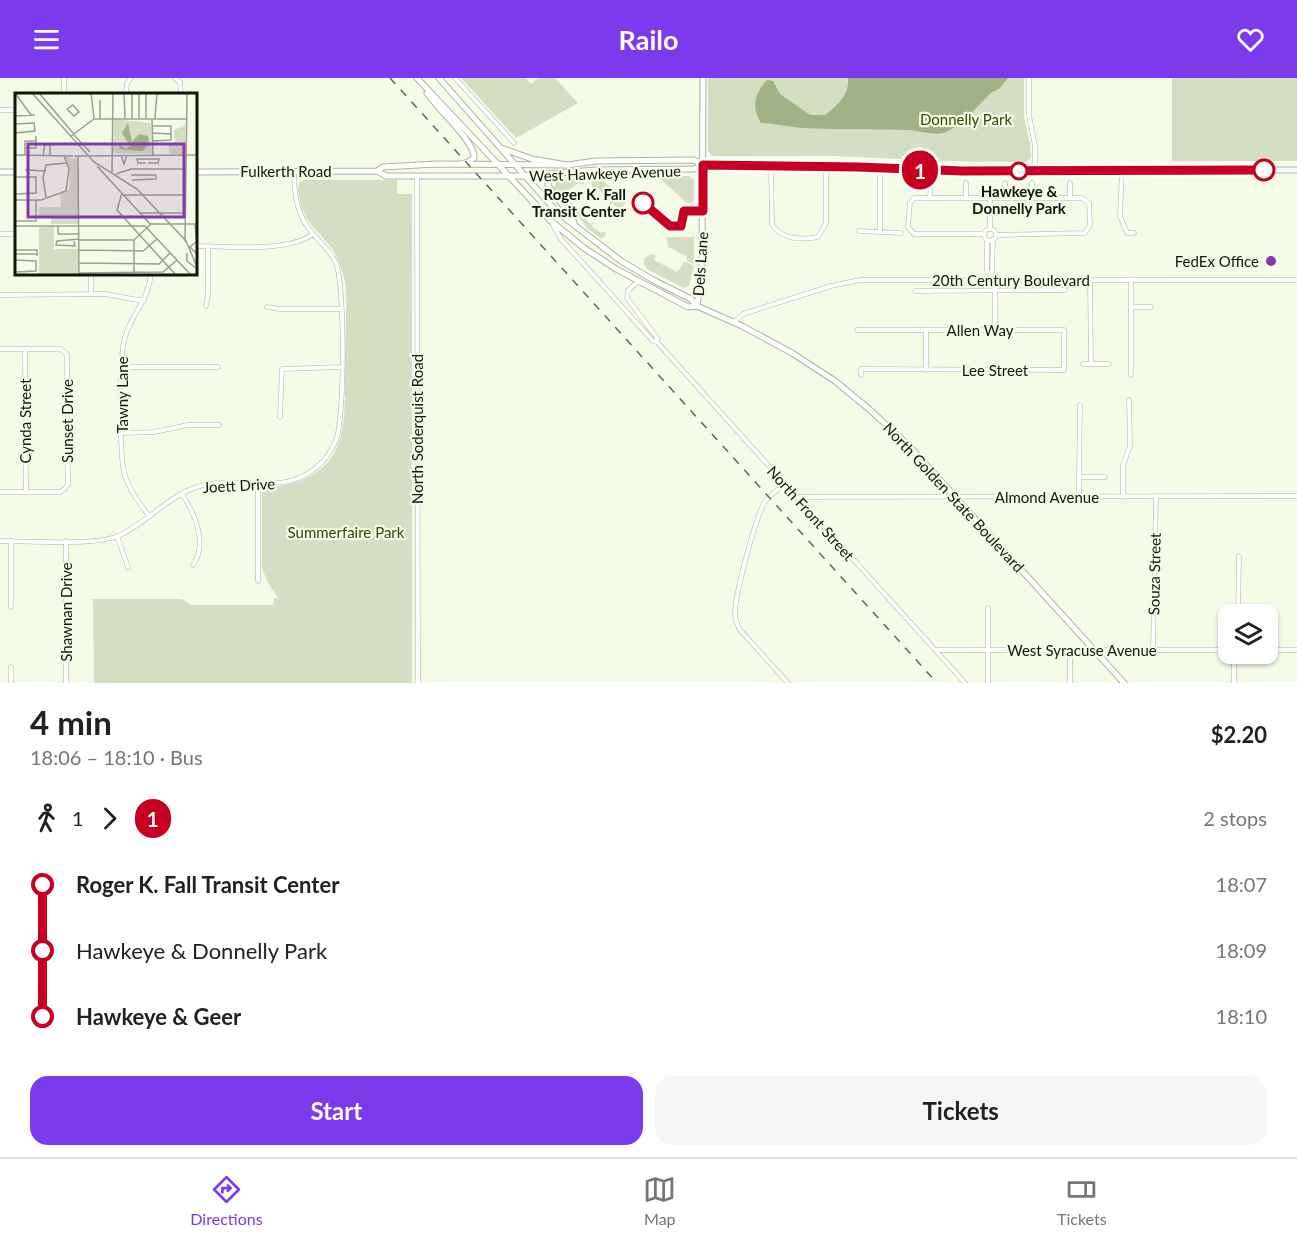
<!DOCTYPE html>
<html lang="en">
<head>
<meta charset="utf-8">
<style>
  :root { --surface:#fff; --page:#f6f6f6; --text:#202124; --muted:#757577; --line:#e0e0e0; --accent:#7c3aed }
  body { margin:0; font-family:Lato,sans-serif; background:var(--page); color:var(--text); height:100vh; display:flex; flex-direction:column; font-size:22px; white-space:nowrap }
  * { box-sizing:border-box; margin:0 }
  p { font-size:20px; color:var(--muted) }
  .icon { flex:none; width:33px; height:33px; fill:none; stroke:currentColor; stroke-width:2; stroke-linecap:round; stroke-linejoin:round }
  .map { position:relative; height:605px; overflow:hidden }
  .panel { display:flex; flex-direction:column; background:var(--surface); flex:1 }
  .panel>* { flex:none }
  .badge { padding:0 12px; border-radius:20px; font-size:21px; line-height:39px }
  .controls { position:absolute; left:1218px; top:526px; display:grid; gap:12px }
  .controls a { display:grid; place-items:center; width:60px; height:60px; border-radius:12px; background:var(--surface); box-shadow:0 2px 4px #0004; font-size:30px }
  .map>.badge { position:absolute; translate:-50% -50%; box-shadow:0 0 0 3px #fff }
  .legs { display:flex; align-items:center; gap:9px; height:66px; padding:0 30px; font-size:20px }
  .legs p { margin-inline-start:auto }
  .headline { display:flex; align-items:center; justify-content:space-between; height:102px; padding:0 30px }
  h1 { font-size:33px; font-weight:700; line-height:45px }
  .cta { display:flex; gap:12px; margin-top:auto; padding:12px 30px }
  .cta a { flex:1; height:69px; border-radius:18px; background:var(--accent); color:#fff; font-size:24px; font-weight:700; line-height:69px; text-align:center }
  .cta a+a { background:var(--page); color:var(--text) }
  ul { padding:0 30px; list-style:none }
  li { display:flex; align-items:center; gap:21px; height:66px; font-size:22px }
  li i { display:grid; place-items:center; width:9px; height:100%; margin:0 8px; background:currentColor }
  li i::after { content:''; width:15px; height:15px; margin:-8px; border:4px solid; border-radius:50%; background:var(--surface) }
  li p { margin-inline-start:auto }
  li:first-child i { background:linear-gradient(#0000 50%,currentColor 0) }
  li:last-child i { background:linear-gradient(currentColor 50%,#0000 0) }
  header { display:flex; justify-content:space-between; align-items:center; height:78px; padding:0 30px; background:var(--accent); color:#fff; font-size:27px; font-weight:700 }
  .tabs { display:flex; justify-content:space-around; align-items:center; height:84px; border-top:2px solid var(--line); background:var(--surface); font-size:16px; color:var(--muted) }
  .tabs a { display:grid; justify-items:center; gap:3px }
  .tabs .selected { color:var(--accent) }
  .map>svg:first-child { display:block }
  .green { fill:#d3dec2 }
  .water { fill:#a1b287 }
  .lines { fill:none; stroke-linecap:round; stroke-linejoin:round }
  .minor-casing { stroke:#acb3a1; stroke-width:5 }
  .tertiary-casing { stroke:#acb3a1; stroke-width:7 }
  .secondary-casing { stroke:#acb3a1; stroke-width:7 }
  .minor { stroke:#fff; stroke-width:4 }
  .tertiary { stroke:#fff; stroke-width:5 }
  .secondary { stroke:#fff; stroke-width:5 }
  .rail { stroke:#61655a; stroke-width:1.5; stroke-dasharray:8 8; stroke-linecap:butt }
  .line-1-casing { stroke:#fff; stroke-width:14 }
  .line-1 { stroke:#c70021; stroke-width:9 }
  .stop-1-dot { fill:#fff; stroke:#c70021; stroke-width:3 }
  .poi-dot { fill:#8638a9; stroke:#f4fce8; stroke-width:2 }
  .labels { text-anchor:middle; dominant-baseline:central; stroke-width:4.5; stroke-linejoin:round; paint-order:stroke }
  .park-label { font-size:15px; fill:#334700; stroke:#f4fce8 }
  .street-label { font-size:15px; fill:#12140e; stroke:#f4fce8 }
  .stop-label { font-size:15px; font-weight:bold; fill:#12140e; stroke:#f4fce8 }
  .poi-label { font-size:15px; fill:#12140e; stroke:#f4fce8; text-anchor:end }
  .inset-road { fill:none; stroke:#9a9f91; stroke-width:1.5 }
  .view { fill:#8638a9; fill-opacity:0.15; stroke:#8638a9; stroke-width:3 }
  .inset-edge { fill:none; stroke:#12140e; stroke-width:3 }
</style>
</head>
<body>
<header><svg class="icon" aria-label="menu" viewBox="0 0 24 24"><path d="M4 6h16M4 12h16M4 18h16"/></svg>Railo<svg class="icon" aria-label="heart" viewBox="0 0 24 24"><path d="M12 20l-8-8c-3-5 5-10 8-4 3-6 11-1 8 4z"/></svg></header>
<div class="map">
<svg width="1297" height="605" viewBox="0 0 1297 605">
  <rect width="100%" height="100%" fill="#f4fce8"/>
  <path class="green" d="M461,0H526L531,6L538,0H555L578,25L516,60Z
    M708,0H1024V39L1030,66L1031,80L1026,84L942,83L833,78H712L708,73Z
    M1172,0H1297V83H1172Z
    M598,98L627,123L620,132L612,125L608,128L610,124L597,109L592,110L591,99Z
    M657,98H689L694,102V122L691,125H687Z
    M584,100V106L582,107L579,104L569,112L572,117L568,121L577,131L581,130L579,133L590,146L594,144L592,148L601,155L605,153L606,157L602,161L588,151L554,110L557,102Z
    M304,102H397V116H412V605H94L93,521H182L191,527H273L274,520H278C271,510 266,502 262,490V413L265,410C351,402 345,350 345,282C345,256 348,228 345,203C342,192 339,182 333,172C315,147 300,144 298,108L300,104Z
    M666,159H694V186L687,183L686,178L668,169Z
    M652,176L656,178L654,182L677,194L682,188L684,183L694,188L689,208L684,210L647,191L644,186V180Z"/>
  <path class="water" d="M848,0H1008L999,11L992,14C978,27 963,47 946,54C934,58 921,53 909,52C874,51 838,52 803,50C788,49 775,45 761,45C751,29 755,15 767,2L773,3L780,16L810,37H825C837,28 850,16 848,0Z"/>
  <g class="lines">
    <g class="minor-casing">
      <path id="minor" d="M64,0V16
        M175,0L180,4L181,16
        M455,0L514,65
        M1029,0V37L1035,68V93
        M126,16L127,5L131,0
        M0,32H16
        M771,88L772,147C783,162 802,162 818,159L826,145V89
        M1122,92L1120,138L1127,155H1134
        M417,98L418,605
        M1005,105V120
        M930,120L931,105
        M966,120V105
        M1032,120V105
        M1070,120V105
        M553,147L561,161L653,263L657,264L965,605
        M990,151V120
        M984 157a6 6 0 1 1 12 0a6 6 0 1 1-12 0Z
        M859,153L901,155
        M880,153V100L882,90
        M0,156H16
        M984,156H914L908,149L910,125L914,120H1082L1089,125L1090,147L1085,155L996,157
        M987,162V193L990,197
        M195,168C226,168 288,175 313,156
        M990,201L992,193L993,161
        M1131,201V297
        M995,202V252
        M1090,202L1091,286
        M638,204L628,212L627,220L657,260V264
        M915,213L1065,212
        M91,216V195
        M0,217L105,216L144,223
        M206,228L208,216V168
        M267,229L280,231H341
        M1131,229H1151
        M734,244L743,236L831,208L860,202H1297
        M857,252H1064V292L861,291V297
        M926,252V292
        M0,271H60L67,276L68,406L65,411L60,414H0
        M25,271L26,414
        M1083,286H1109
        M122,289H218
        M280,339L282,291L341,289
        M122,355L154,354L188,347H219
        M1079,399L1080,327
        M258,405V503
        M785,406C778,412 769,417 764,425C755,443 735,516 735,535C735,542 737,547 741,553L788,605
        M182,416C195,436 208,466 193,487
        M1079,418V399H1105
        M797,419L1297,418
        M1123,419V387L1130,368L1129,322
        M149,438C140,426 130,413 125,398C119,379 119,278 125,259C132,235 149,222 151,195
        M117,458L128,489
        M0,463C29,463 93,468 118,458C148,445 171,414 204,407C235,400 269,412 299,400C316,393 329,379 336,362C345,340 345,207 336,185C331,174 322,166 314,157C297,139 294,117 294,93
        M11,529V463
        M988,530V605
        M1238,537L1239,478
        M935,572H1228
        M1153,572L1156,419
        M1268,572H1297
        M11,605V589
        M66,605V463
        M1070,605V572
        M1234,605V576"/>
    </g>
    <g class="tertiary-casing">
      <path id="tertiary" d="M377,93L386,98H524L595,92L694,91L703,87
        M0,94H16
        M195,94L377,93L383,89L436,86L567,87L596,83L694,82L703,87L858,89L964,93L1297,92
        M697,228L702,189L703,0"/>
    </g>
    <g class="secondary-casing">
      <path id="secondary" d="M417,0L551,143L584,170L616,191L688,229L697,228
        M439,0L556,133L621,183L655,203L691,221L697,228L742,248L792,275L835,303L869,331L909,368L1124,605
        M427,15C437,31 475,63 474,80L468,84L461,86
        M501,70L532,81L567,87
        M554,96L548,101V108L571,138L574,145"/>
    </g>
    <use href="#minor" class="minor"/>
    <use href="#tertiary" class="tertiary"/>
    <use href="#secondary" class="secondary"/>
    <path class="rail" d="M390,0L937,605"/>
  </g>
  <g class="lines">
    <g class="line-1-casing">
      <path id="line-1" d="M643,125L670,148H681L684,133H703V87L858,89L963,93L1264,92"/>
    </g>
    <use href="#line-1" class="line-1"/>
  </g>
  <g class="stop-1-dot">
    <circle cx="1264" cy="92" r="10"/>
    <circle cx="1019" cy="93" r="8"/>
    <circle cx="643" cy="125" r="10"/>
  </g>
  <circle class="poi-dot" cx="1271" cy="183" r="6"/>
  <g class="labels">
    <g class="park-label">
      <text x="966" y="41">Donnelly Park</text>
      <text x="346" y="454">Summerfaire Park</text>
    </g>
    <g class="street-label">
      <text x="286" y="93">Fulkerth Road</text>
      <text transform="translate(605 95) rotate(-2)">West Hawkeye Avenue</text>
      <text transform="translate(700 186) rotate(-86)">Dels Lane</text>
      <text x="1011" y="202">20th Century Boulevard</text>
      <text x="980" y="252">Allen Way</text>
      <text x="995" y="292">Lee Street</text>
      <text transform="translate(122 317) rotate(-90)">Tawny Lane</text>
      <text transform="translate(25 343) rotate(-90)">Cynda Street</text>
      <text transform="translate(67 343) rotate(-90)">Sunset Drive</text>
      <text transform="translate(417 351) rotate(-90)">North Soderquist Road</text>
      <text transform="translate(239 407) rotate(-3)">Joett Drive</text>
      <text transform="translate(954 419) rotate(47)">North Golden State Boulevard</text>
      <text x="1047" y="419">Almond Avenue</text>
      <text transform="translate(811 435) rotate(48)">North Front Street</text>
      <text transform="translate(1154 496) rotate(-89)">Souza Street</text>
      <text transform="translate(66 534) rotate(-90)">Shawnan Drive</text>
      <text x="1082" y="572">West Syracuse Avenue</text>
    </g>
    <g class="stop-label">
      <text x="1019" y="113">Hawkeye &amp;<tspan x="1019" dy="17">Donnelly Park</tspan></text>
      <text x="626" y="116" text-anchor="end">Roger K. Fall<tspan x="626" dy="17">Transit Center</tspan></text>
    </g>
    <g class="poi-label">
      <text x="1259" y="183">FedEx Office</text>
    </g>
  </g>
  <g transform="translate(15 15)">
    <rect width="182" height="182" fill="#f4fce8"/>
    <path d="M99,26L136,30L137,61L98,60ZM170,32V61H154V51H160L159,37ZM49,64L63,65V131H36V125H24V114H46L45,101L54,96L55,76ZM24,134H39V156H63V181H24Z" fill="#d3dec2"/>
    <path d="M113,30L117,49L124,41L133,43L134,51L127,58L104,56L105,52L111,56L115,53L107,40Z" fill="#a1b287"/>
    <path class="inset-road" d="M0,0L16,22M17,0L79,69L122,96L171,148L182,174M24,0L58,40M76,0L79,25M109,0L110,25M117,0V25M131,0V25M85,7V26M58,12L64,19L59,23L52,16ZM0,23L20,22M124,25V0M140,25L142,0M137,26L138,63M0,31L19,30L20,38L0,40M137,40L156,41M59,42L75,59M56,43L79,26H171M137,48L156,47V33H137M10,55H21V43M0,62L58,63M10,62V48H21M106,62L109,71L112,62M28,63L30,51L35,52V63M59,63L182,62M63,63L64,181M131,70H123L122,66H144L143,70H133M82,73L135,131M10,77L31,78M97,79L98,0M101,81L116,76H171M116,82H141V86L117,87M0,84H21V100L0,101M107,100L102,117L160,181M109,102H170M31,104L28,85L31,72L51,70M0,107H26L51,98L54,76L49,63M125,120H171M0,128H21V107M154,131H182M180,132L182,148L175,154L182,161M0,133H130L175,181M43,133V141H63M64,147H119L136,131H154M119,147V179M59,148L60,153L41,152L42,148L64,146M170,149L172,0M64,157L128,158L142,146M172,160V168L182,176M0,161V157H22V163M0,161H22M0,167L21,168V178L0,179M64,170L144,171L155,160M64,180L148,179L162,167"/>
    <path class="view" d="M13,51H169V124H13Z"/>
    <rect width="182" height="182" class="inset-edge"/>
  </g>
</svg>
<div class="controls">
<a><svg class="icon" aria-label="layers" viewBox="0 0 24 24"><path d="M12 4l9 5-9 5-9-5zM3 14l9 5 9-5"/></svg></a>
</div>
<b class="badge" style="left:920px;top:92px;background:#c70021;color:#fff">1</b>
</div>
<section class="panel">
<div class="headline"><div><h1>4 min</h1><p>18:06 – 18:10 · Bus</p></div><b>$2.20</b></div>
<div class="legs"><svg class="icon" aria-label="walk" viewBox="0 0 24 24"><circle cx="13" cy="4" r="2"/><path d="M13 8l-2 6 4 7M11 14l-3 7M7 12l3-4h3l4 4"/></svg>1<svg class="icon" aria-label="forward" viewBox="0 0 24 24"><path d="M9 5l7 7-7 7"/></svg><b class="badge" style="background:#c70021;color:#fff">1</b><p>2 stops</p></div>
<ul>
<li><i style="color:#c70021"></i><b>Roger K. Fall Transit Center</b><p>18:07</p></li>
<li><i style="color:#c70021"></i><span>Hawkeye &amp; Donnelly Park</span><p>18:09</p></li>
<li><i style="color:#c70021"></i><b>Hawkeye &amp; Geer</b><p>18:10</p></li>
</ul>
<div class="cta"><a>Start</a><a>Tickets</a></div>
</section>
<nav class="tabs">
<a class="selected"><svg class="icon" aria-label="directions" viewBox="0 0 24 24"><path d="M12 3l9 9-9 9-9-9zM9 14v-3h6M13 9l2 2-2 2"/></svg>Directions</a>
<a><svg class="icon" aria-label="map" viewBox="0 0 24 24"><path d="M3 6l6-2 6 2 6-2v14l-6 2-6-2-6 2zM9 4v14M15 6v14"/></svg>Map</a>
<a><svg class="icon" aria-label="tickets" viewBox="0 0 24 24"><path d="M3 7h18v10H3zM15 7v10"/></svg>Tickets</a>
</nav>
</body>
</html>
